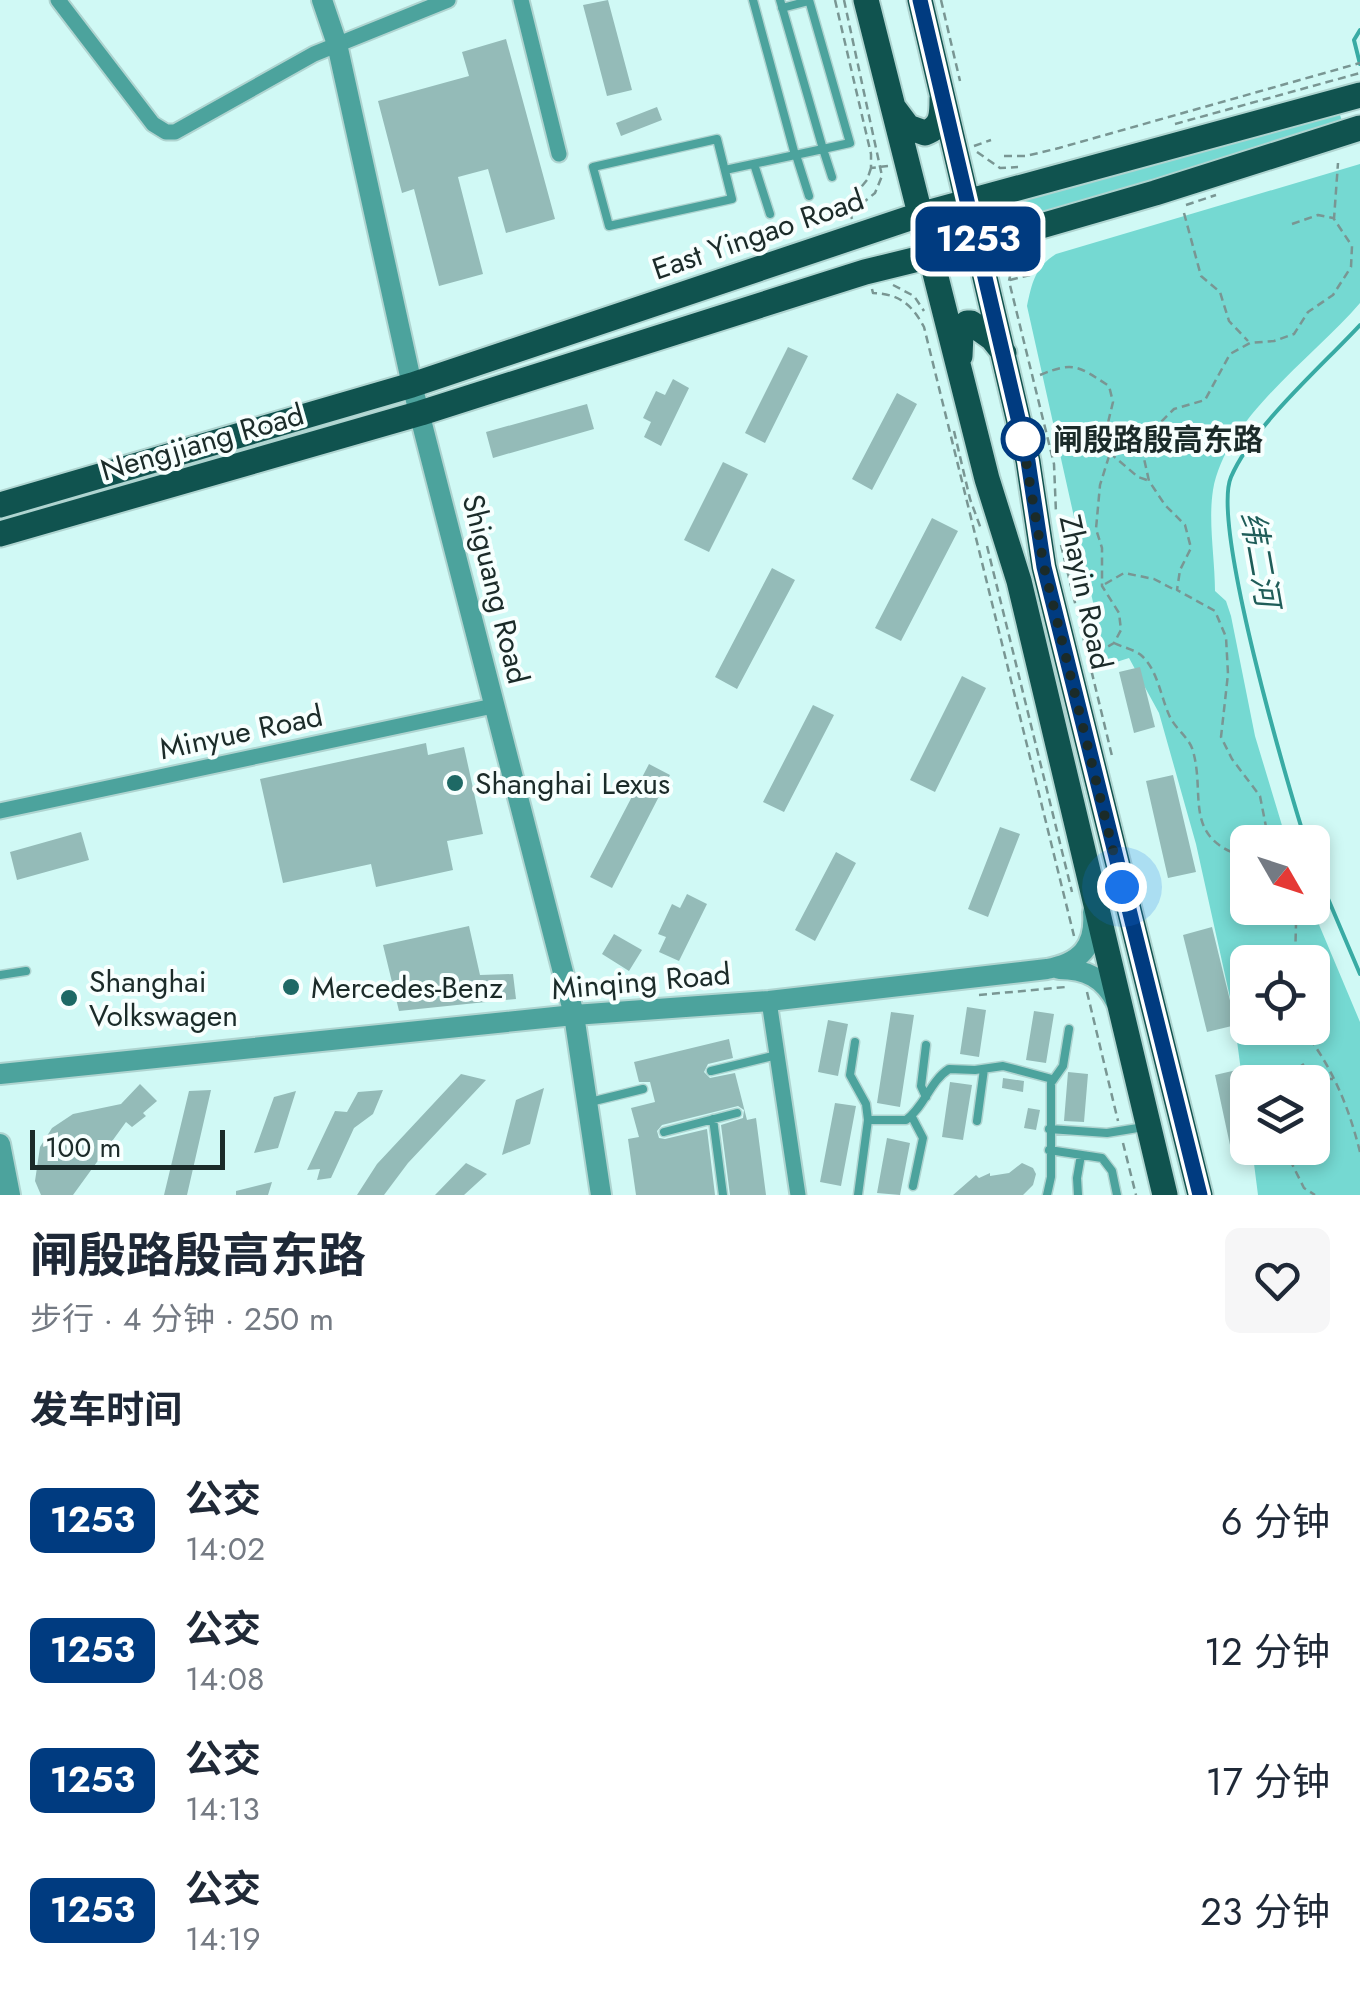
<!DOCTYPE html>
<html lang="zh">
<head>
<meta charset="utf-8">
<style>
  :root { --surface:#fff; --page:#f6f6f7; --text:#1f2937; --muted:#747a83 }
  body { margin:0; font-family:Jost,"Noto Sans SC",sans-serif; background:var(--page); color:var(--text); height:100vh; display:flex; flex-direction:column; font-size:38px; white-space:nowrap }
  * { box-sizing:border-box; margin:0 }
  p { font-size:32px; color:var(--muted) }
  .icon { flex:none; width:55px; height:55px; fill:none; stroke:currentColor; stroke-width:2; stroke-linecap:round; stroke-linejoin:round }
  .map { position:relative; height:1195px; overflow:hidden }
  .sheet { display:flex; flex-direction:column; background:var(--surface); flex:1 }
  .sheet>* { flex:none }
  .badge { padding:0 20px; border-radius:15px; font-size:35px; line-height:65px }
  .needle { width:65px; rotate:129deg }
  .fabs { position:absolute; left:1230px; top:825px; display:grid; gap:20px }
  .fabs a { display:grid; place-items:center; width:100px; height:100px; border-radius:15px; background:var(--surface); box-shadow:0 5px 15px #0003; font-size:50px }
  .scale { position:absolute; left:30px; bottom:25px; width:195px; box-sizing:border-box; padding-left:10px; border:5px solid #1b2b29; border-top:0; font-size:28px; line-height:35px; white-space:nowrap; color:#1b2b29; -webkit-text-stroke:8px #f7fffe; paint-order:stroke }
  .you { position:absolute; width:50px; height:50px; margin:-25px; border:8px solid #fff; border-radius:50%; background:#1a73e8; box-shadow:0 0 0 15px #1a73e833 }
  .map>.badge { position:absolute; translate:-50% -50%; box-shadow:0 0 0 5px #fff }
  h2 { padding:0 30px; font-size:38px; line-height:90px }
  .round { display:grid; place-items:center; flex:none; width:105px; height:105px; border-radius:15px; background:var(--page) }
  .headline { display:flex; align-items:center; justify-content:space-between; height:170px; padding:0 30px }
  h1 { font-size:48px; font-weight:700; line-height:75px }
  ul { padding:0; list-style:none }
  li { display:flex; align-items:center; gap:30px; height:130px; padding:0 30px }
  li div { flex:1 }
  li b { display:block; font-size:38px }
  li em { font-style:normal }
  li .badge { min-width:110px; font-weight:700; text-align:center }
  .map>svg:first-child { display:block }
  .green { fill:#75d9d2; fill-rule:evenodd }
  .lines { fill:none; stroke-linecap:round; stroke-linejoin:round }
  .stream { stroke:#38aba4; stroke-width:4 }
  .building { fill:#94bbb8 }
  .service-casing { stroke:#afd4d0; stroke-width:11 }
  .minor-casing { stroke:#afd4d0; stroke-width:19 }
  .tertiary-casing { stroke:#afd4d0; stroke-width:24 }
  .primary-casing { stroke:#afd4d0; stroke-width:29 }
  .path { stroke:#799693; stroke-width:2.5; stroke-dasharray:8 5; stroke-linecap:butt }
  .service { stroke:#4ca39d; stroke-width:8 }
  .minor { stroke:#4ca39d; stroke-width:15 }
  .tertiary { stroke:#4ca39d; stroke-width:20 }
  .primary { stroke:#10534f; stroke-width:25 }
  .line-casing { stroke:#fff; stroke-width:22 }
  .line { stroke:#003b80; stroke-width:15 }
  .walk { stroke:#1b2b29; stroke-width:10; stroke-dasharray:0 18 }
  .stop-dot { fill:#fff; stroke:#003b80; stroke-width:5 }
  .poi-dot { fill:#1e6965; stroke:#f7fffe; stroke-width:4 }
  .labels { text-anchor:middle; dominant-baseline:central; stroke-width:8; stroke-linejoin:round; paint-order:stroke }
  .street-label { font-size:30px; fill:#1b2b29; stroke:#f7fffe }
  .stop-label { font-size:30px; font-weight:bold; fill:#1b2b29; stroke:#f7fffe; text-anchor:start }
  .poi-label { font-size:30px; fill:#1b2b29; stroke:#f7fffe; text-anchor:start }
  .water-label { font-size:32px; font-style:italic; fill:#1f5d59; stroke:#f7fffe }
</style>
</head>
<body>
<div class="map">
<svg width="1360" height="1195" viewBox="0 0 1360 1195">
  <rect width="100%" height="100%" fill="#d0f9f5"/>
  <path class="green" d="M1339,112L1342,121C1237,153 1133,187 1028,218L1022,196Z
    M1360,164V303C1314,357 1226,417 1213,490C1208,522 1215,559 1215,591L1226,601L1231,616L1255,736L1287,842H1248V908H1312L1360,1022V1195H1258L1252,1148H1312V1082H1248L1247,1116L1233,1011L1196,844L1159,713L1129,658L1107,665L1027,306C1032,283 1035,267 1056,254ZM1248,962H1312V1028H1248Z"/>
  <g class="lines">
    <path class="stream" d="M1360,30L1354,40L1360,64
      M1306,842C1287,783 1211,524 1231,477C1253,426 1321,367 1360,325
      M1312,861L1360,974"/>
  </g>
  <path class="building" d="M608,0L632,90L607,96L583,5Z
    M506,39L555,219L506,233L488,169L458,177L483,274L439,286L414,189L402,193L378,101L469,76L462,52Z
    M657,107L662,120L621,136L616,123Z
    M788,347L808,356L765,443L745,433Z
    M673,379L689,388L661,446L644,437L651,422L643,418L656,391L665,395Z
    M897,393L917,404L872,490L852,479Z
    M587,404L594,429L493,458L486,432Z
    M723,462L748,474L709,552L684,540Z
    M932,518L958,531L901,641L875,628Z
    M772,568L795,580L737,689L715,677Z
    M1140,667L1155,727L1134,733L1119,672Z
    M962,676L986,688L935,792L910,780Z
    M813,705L834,715L784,812L763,802Z
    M426,743L428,755L464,747L483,834L447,841L453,870L376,887L371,864L283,883L260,779Z
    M649,764L670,775L612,888L590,877Z
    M1173,775L1196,872L1168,878L1146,781Z
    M1000,827L1020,834L988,917L968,909Z
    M81,832L89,860L17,880L10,852Z
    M836,852L856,863L815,941L795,930Z
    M687,894L707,904L679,961L659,952L666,937L658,934L672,904L680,908Z
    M469,926L480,975L513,974L516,999L399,1011L383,945Z
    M1212,927L1236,1025L1207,1032L1183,935Z
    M614,934L642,950L629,971L602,954Z
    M967,1007L986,1010L979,1057L960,1054Z
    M1034,1011L1054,1014L1046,1063L1026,1060Z
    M891,1012L914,1015L900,1107L877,1103Z
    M828,1020L848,1024L838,1076L818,1072Z
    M729,1039L733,1058L708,1064L704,1072L710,1078L735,1073L747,1120L756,1118L766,1195H730L721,1125L743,1118L744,1110L738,1106L662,1125L657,1131L659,1138L665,1139L707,1129L715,1195H636L628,1139L639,1137L631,1108L655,1102L650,1082H639L634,1062Z
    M1241,1069L1248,1097V1156L1233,1159L1215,1075Z
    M1068,1072L1088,1074L1084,1122L1064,1121Z
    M461,1074L486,1080L408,1163L384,1195H357L377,1164Z
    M1003,1078L1024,1081L1023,1092L1002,1088Z
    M950,1082L972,1085L963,1140L942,1137Z
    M140,1084L157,1101L143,1113L146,1116L132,1127L126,1122L73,1195H41L35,1181L40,1147L52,1128L73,1114L121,1104Z
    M544,1088L530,1144L502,1155L516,1100Z
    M211,1090L187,1195H164L189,1091Z
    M383,1090L373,1114L354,1128L331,1178L317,1180L320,1169L307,1170L335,1111L347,1112L358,1092Z
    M296,1091L278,1148L254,1153L274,1097Z
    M835,1103L856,1106L841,1186L820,1182Z
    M1028,1108L1040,1110L1036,1130L1024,1128Z
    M887,1138L910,1143L900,1195L877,1193Z
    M466,1163L487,1174L464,1195H435Z
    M1022,1163L1033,1168L1036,1174L1033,1185L1023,1195H953L976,1175L979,1178L990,1173V1176L1009,1173Z
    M272,1182L268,1195H236V1191Z"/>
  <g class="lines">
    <g class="service-casing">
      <path id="service" d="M753,0L795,155
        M809,0L850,143L823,149L832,177
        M782,8L809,1
        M717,139L732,199L609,226L593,167Z
        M796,155L809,196
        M754,164L770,214
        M725,170L823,149L780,0
        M0,975L26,971
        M855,1042L850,1075L866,1104L868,1120L858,1195
        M926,1045L921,1086L926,1097
        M711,1071L777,1055
        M590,1102L643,1089
        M912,1117L923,1138L913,1186
        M713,1119L723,1195
        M868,1120H906C925,1106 930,1081 949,1069L975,1070L1003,1066L1052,1079
        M977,1121L984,1069
        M1049,1129L1107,1133L1144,1127
        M664,1132L737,1113
        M1049,1150L1102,1158L1112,1171L1117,1195
        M1047,1195L1051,1177V1083L1063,1066L1069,1029
        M1078,1195L1077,1178L1081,1155"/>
    </g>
    <g class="minor-casing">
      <path id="minor" d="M58,0L153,124L166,132H175L314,54L448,0
        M521,0L559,154
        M0,811L493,706
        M769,1001L798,1195"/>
    </g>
    <g class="tertiary-casing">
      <path id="tertiary" d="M322,0L337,44L412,385L574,1015L601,1195
        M1059,969C1086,969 1104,978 1116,1002
        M0,1074L574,1015L769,1001L1047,969C1080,963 1096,947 1093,912
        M0,1144L10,1195"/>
    </g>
    <g class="primary-casing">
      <path id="primary" d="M866,0L987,479L1019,581L1165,1195
        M920,0L1028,461L1044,567L1200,1195
        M893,107L908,127L925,133C942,127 942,115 942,99
        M960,356L961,334L967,323H971L992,338L1004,353
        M0,505L412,385L919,215L1360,95
        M0,534L421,413L865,272L979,244L1155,193L1360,128"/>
    </g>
    <path class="path" d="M835,0L871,154V168L888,166
      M844,0L882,176L875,193L854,210L857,217
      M941,0L960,81
      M1175,124L1360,73
      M974,146L991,140
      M977,152L1000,168L1018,167
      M1004,156H1026L1059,148L1360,63
      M1186,205L1216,195
      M1184,213L1201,276L1220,292L1229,321L1248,341
      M852,219L847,204L867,180L871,168
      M1292,224L1318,215L1333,218
      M1033,250L1038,263
      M1025,252L1012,267L1009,281L1054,464L1056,513
      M1010,280L1030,275
      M893,285L914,296L924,311
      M872,289L873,293C900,294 912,305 924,327L1074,936
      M1040,375C1074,361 1078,366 1109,386L1113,402L1106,431L1110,453L1138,477L1147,480
      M954,431L970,499L981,529
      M1061,545L1112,756
      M987,546L1072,892
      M1105,584L1124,573L1154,579L1175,590
      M1114,643C1122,647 1136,650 1142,656C1159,672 1161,700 1171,719C1178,731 1190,739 1193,751C1206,797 1181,839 1248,858
      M1097,653L1114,643L1121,630L1119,613L1102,586V548L1096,529L1100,485L1110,453
      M1269,842L1260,796L1232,759L1221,737L1228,674L1226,637L1215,611L1177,590L1180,570L1191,548L1185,525L1165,505L1149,481L1143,454L1155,428L1174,409L1205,400L1230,354L1250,343L1274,341L1294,334L1308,312L1333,295L1351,267L1352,246L1334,219L1338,163
      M1292,908L1296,924L1295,962
      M1087,992L1118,1121
      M979,995L1066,987
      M1302,1028C1332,1067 1348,1104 1360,1152
      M1292,1070L1316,1079H1333
      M1276,1082L1304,1064
      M1123,1143L1136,1195
      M1284,1148L1304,1188L1315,1195"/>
    <use href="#service" class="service"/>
    <use href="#minor" class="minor"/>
    <use href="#tertiary" class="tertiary"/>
    <use href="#primary" class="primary"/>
  </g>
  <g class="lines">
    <g class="line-casing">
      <path id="line" d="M920,0L1028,461L1044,567L1200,1195"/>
    </g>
    <use href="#line" class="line"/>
    <path class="walk" d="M1023,439L1020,425L1044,567L1122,887"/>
  </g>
  <circle class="stop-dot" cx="1023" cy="439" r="20"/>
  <g class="poi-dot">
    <circle cx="455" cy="783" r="10"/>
    <circle cx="291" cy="987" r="10"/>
    <circle cx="69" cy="998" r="10"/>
  </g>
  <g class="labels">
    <g class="street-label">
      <text transform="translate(758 234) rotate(-19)">East Yingao Road</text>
      <text transform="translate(202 442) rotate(-16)">Nengjiang Road</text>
      <text transform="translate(496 589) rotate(76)">Shiguang Road</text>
      <text transform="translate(1086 592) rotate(78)">Zhayin Road</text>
      <text transform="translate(241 732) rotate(-12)">Minyue Road</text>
      <text transform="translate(641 981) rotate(-5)">Minqing Road</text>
    </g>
    <g class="stop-label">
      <text x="1053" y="439">闸殷路殷高东路</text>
    </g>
    <g class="poi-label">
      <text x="475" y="783">Shanghai Lexus</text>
      <text x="89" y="981">Shanghai<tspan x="89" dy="34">Volkswagen</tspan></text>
      <text x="311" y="987">Mercedes-Benz</text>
    </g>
    <g class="water-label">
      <text transform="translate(1260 559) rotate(80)">纬二河</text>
    </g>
  </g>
</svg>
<div class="fabs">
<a><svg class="needle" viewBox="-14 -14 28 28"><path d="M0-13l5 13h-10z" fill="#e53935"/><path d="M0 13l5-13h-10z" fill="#747a83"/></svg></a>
<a><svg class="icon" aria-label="locate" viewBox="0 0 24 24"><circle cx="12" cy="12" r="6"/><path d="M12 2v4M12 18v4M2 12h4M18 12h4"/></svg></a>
<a><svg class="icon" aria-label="layers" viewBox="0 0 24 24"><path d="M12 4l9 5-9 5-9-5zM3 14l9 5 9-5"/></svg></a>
</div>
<div class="scale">100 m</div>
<div class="you" style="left:1122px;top:887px"></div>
<b class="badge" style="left:978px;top:239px;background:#003b80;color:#fff">1253</b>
</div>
<section class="sheet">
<div class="headline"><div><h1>闸殷路殷高东路</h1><p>步行 · 4 分钟 · 250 m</p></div><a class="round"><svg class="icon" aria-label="heart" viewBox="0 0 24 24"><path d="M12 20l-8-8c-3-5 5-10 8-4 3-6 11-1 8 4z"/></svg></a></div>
<h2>发车时间</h2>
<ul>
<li><span class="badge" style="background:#003b80;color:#fff">1253</span><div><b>公交</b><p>14:02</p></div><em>6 分钟</em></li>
<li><span class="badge" style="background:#003b80;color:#fff">1253</span><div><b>公交</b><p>14:08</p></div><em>12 分钟</em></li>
<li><span class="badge" style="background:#003b80;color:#fff">1253</span><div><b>公交</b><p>14:13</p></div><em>17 分钟</em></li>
<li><span class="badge" style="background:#003b80;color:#fff">1253</span><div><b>公交</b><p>14:19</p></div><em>23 分钟</em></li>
</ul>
</section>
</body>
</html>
